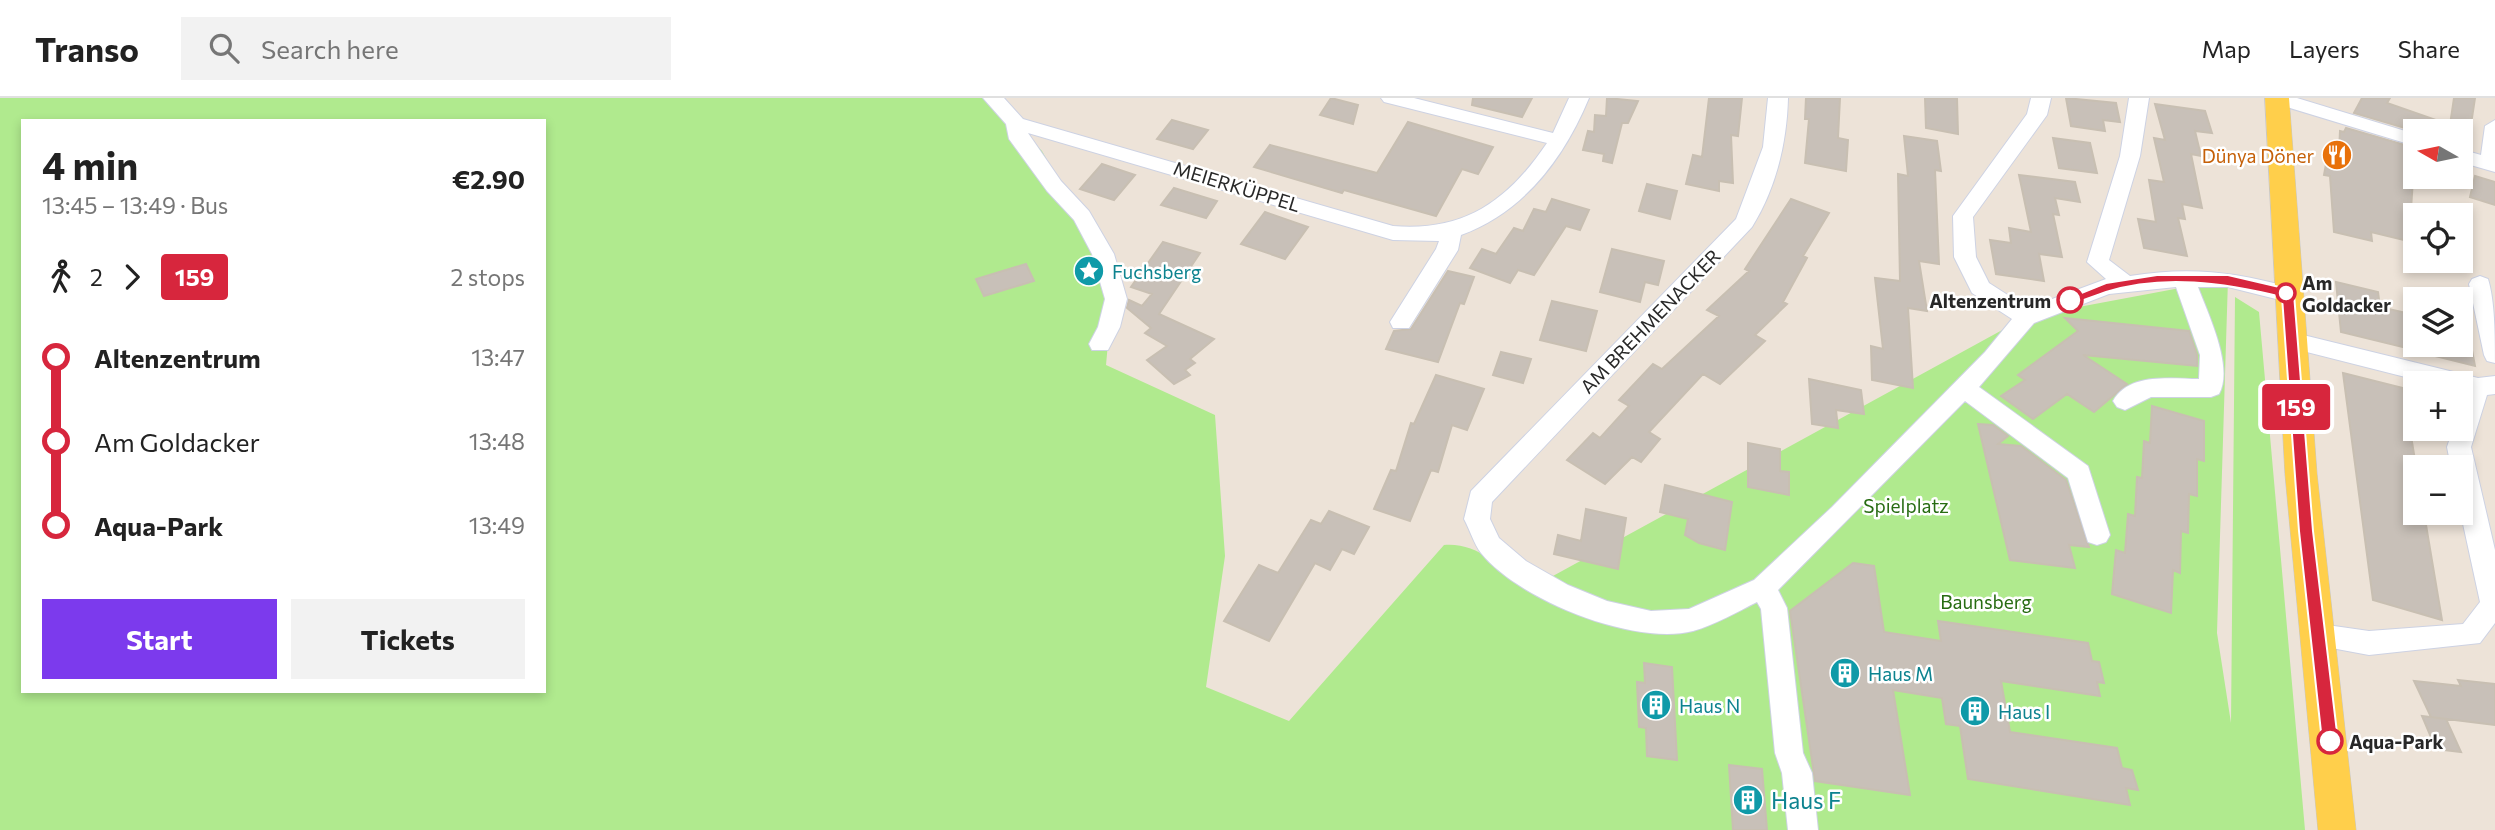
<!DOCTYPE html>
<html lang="en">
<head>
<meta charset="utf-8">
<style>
  :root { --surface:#fff; --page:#f2f2f2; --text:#222; --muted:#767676; --line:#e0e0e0; --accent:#7c3aed }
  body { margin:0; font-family:Commissioner,sans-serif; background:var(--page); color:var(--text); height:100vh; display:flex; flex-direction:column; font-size:26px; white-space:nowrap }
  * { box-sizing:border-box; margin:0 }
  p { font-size:23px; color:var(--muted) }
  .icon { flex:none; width:38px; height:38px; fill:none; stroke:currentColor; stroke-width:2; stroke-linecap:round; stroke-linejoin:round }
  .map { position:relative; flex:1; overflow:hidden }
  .drawer { position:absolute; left:21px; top:21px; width:525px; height:574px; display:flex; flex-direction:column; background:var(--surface); border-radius:0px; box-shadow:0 4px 10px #0003 }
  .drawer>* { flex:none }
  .badge { padding:0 14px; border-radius:5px; font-size:24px; line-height:46px }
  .needle { width:46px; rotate:279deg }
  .buttons { position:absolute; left:2403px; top:21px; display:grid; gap:14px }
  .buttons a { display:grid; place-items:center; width:70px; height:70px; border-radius:0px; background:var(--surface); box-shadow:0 4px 10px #0003; font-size:35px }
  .map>.badge { position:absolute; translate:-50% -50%; box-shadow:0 0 0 4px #fff }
  .legs { display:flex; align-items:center; gap:10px; height:77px; padding:0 21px; font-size:23px }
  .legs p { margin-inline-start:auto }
  .headline { display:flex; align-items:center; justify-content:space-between; height:119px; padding:0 21px }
  h1 { font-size:38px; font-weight:700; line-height:52px }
  .button { display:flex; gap:14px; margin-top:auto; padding:14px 21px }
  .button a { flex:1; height:80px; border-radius:0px; background:var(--accent); color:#fff; font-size:28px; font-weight:700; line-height:80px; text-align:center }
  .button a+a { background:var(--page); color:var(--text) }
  ul { padding:0 21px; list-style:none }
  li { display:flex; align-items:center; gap:24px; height:84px; font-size:26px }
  li i { display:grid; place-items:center; width:10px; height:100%; margin:0 9px; background:currentColor }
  li i::after { content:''; width:18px; height:18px; margin:-9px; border:5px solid; border-radius:50%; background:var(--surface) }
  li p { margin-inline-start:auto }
  li:first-child i { background:linear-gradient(#0000 50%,currentColor 0) }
  li:last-child i { background:linear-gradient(currentColor 50%,#0000 0) }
  header { display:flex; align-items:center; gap:42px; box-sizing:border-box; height:98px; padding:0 35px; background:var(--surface); border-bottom:2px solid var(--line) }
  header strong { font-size:33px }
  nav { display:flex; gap:38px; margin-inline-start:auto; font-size:24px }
  .search { width:490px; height:63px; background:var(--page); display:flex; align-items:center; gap:18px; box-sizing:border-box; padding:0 24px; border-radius:0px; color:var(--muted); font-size:26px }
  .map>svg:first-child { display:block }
  .green { fill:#b0ea8e; fill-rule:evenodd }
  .building { fill:#c8c0b8; stroke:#c8bfb2; stroke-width:2 }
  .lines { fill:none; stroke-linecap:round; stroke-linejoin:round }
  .minor-casing { stroke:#cdd2e3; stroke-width:2 }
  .major-casing { stroke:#c7c7c7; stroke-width:1 }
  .minor { fill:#fff; fill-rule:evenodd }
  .major { fill:#ffcf4b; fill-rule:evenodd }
  .line-1 { fill:#d7263d; stroke:#fff; stroke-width:2 }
  .stop-1-dot { fill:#fff; stroke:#d7263d; stroke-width:3.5 }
  .labels { text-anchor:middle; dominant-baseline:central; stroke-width:5; stroke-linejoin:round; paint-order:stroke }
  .food-label { font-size:19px; fill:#c56008; stroke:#fff; text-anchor:end }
  .street-label { font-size:19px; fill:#282828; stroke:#fff }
  .culture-label { font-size:19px; fill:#0d838f; stroke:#fff; text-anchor:start }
  .stop-label { font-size:19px; font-weight:bold; fill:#282828; stroke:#fff; text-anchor:start }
  .park-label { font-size:19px; fill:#276c12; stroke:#fff }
  .near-culture-label { font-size:23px; fill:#0d838f; stroke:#fff; text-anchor:start }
</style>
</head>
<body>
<header>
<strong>Transo</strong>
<div class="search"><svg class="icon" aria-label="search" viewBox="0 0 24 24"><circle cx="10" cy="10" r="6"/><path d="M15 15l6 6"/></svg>Search here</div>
<nav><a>Map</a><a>Layers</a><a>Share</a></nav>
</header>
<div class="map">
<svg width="2495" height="732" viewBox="0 0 2495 732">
  <rect width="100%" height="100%" fill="#ede3d8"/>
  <path class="green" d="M0,0H993L1042,53L1099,155L1112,201L1106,267L1215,317L1225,458L1206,589L1289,623L1444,447C1479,444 1503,472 1531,490L2026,219L2228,181L2217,535L2231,625L2235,199L2259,214L2305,732H0ZM23,23H544V593H23Z"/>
  <path class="building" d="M1331,0L1358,7L1353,26L1320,17Z
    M1473,0H1532L1522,19L1472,7Z
    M1607,0L1638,3L1628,25H1622L1612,65L1603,63L1604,56L1583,52L1588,33L1594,34L1595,17L1606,18Z
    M1709,0H1742L1738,38L1731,37L1733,85L1719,83V93L1686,86L1693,57L1702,59Z
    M1806,0H1840L1838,40L1848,42L1846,73L1805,65L1809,21H1805Z
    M1925,0H1957L1958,36L1926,30Z
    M2066,0L2116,5L2120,24L2103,22L2105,33L2071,28Z
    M2362,0H2390L2387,5L2450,27L2454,0H2475L2470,33H2415L2354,15Z
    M2155,6L2205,13L2212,35L2195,33L2201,58L2191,56L2202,110L2182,106L2185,121L2178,120L2187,158L2144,150L2138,121L2156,124L2149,82L2164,84L2154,40L2165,42Z
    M1172,22L1208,32L1193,51L1157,41Z
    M1408,24L1493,49L1478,76L1462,71L1436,118L1344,92L1342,95L1254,69L1270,47L1377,75Z
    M2346,30L2415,50L2410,127L2412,144L2371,134L2372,143L2334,134L2330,78L2324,77L2329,50L2339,53L2340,33L2344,34Z
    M1904,38L1937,43L1941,73L1935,72L1939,166L1919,163L1927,213L1908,210L1913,290L1872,282L1871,248L1883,251L1875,180L1900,183L1898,76L1908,78Z
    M2053,40L2090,45L2097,75L2059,70Z
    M1102,66L1135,77L1114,102L1080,91Z
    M2019,77L2075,84L2080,104L2055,100L2059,117L2053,116L2062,159L2039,156L2044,183L1996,176L1990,142L2011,145L2009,130L2031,134Z
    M2475,78L2495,84V107L2470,99Z
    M1647,86L1677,93L1670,121L1639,113Z
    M1174,90L1217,103L1206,120L1161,107Z
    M1552,101L1589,112L1580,132L1566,128L1534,177L1518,172L1510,185L1470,170L1482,151L1496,156L1514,130L1523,133L1534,111L1546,114Z
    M1791,101L1829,115L1803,158L1807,160L1783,204L1787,206L1755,237L1765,243L1720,286L1703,276L1649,334L1660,341L1641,364L1632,359L1605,386L1567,362L1593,335L1600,340L1629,308L1619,302L1653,266L1662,271L1719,218L1707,212L1749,173L1745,171Z
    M1265,114L1308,129L1285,161L1241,146Z
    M1163,144L1200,155L1159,216L1214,241L1190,261L1195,265L1185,272L1190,277L1174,286L1147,262L1167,248L1145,235L1151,230L1127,210L1129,202L1142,208L1152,196L1131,189Z
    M1612,151L1664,163L1658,187L1645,184L1640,204L1600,194Z
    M1026,166L1034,183L984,198L976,181Z
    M1448,173L1474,179L1464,206L1460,205L1438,264L1386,251L1394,233L1411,231Z
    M2336,184L2378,194L2380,209L2415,217V252L2341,234Z
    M1552,203L1597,213L1586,253L1540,242Z
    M2065,220L2189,233L2197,257V268L2083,257L2127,286L2094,314L2067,296L2033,321L2001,298L2025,282L2018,277L2078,233Z
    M2420,247H2471L2475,268L2419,254Z
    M1501,254L1531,261L1523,285L1493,277Z
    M2343,275L2403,290L2415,362V415H2424L2442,522L2373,502Z
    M1436,277L1484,291L1467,332L1452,327L1438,374L1431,372L1410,423L1374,411L1391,372L1396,373L1411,325L1414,326Z
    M1809,281L1861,292L1864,316L1836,312L1838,330L1812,326Z
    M2152,308L2204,323V363L2197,361V398L2189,396L2188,435L2181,433L2180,475L2173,472L2171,515L2112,496L2116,452L2125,455L2128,416L2135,418L2137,379L2142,380L2144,343L2150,345Z
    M1978,326L1993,327L2008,338L1998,346L2021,348L2066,382L2089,449L2069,447L2075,470L2010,462Z
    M1748,345L1780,351V373L1789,374V397L1748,389Z
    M1665,387L1732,404L1725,452L1699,445L1685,437L1688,421L1660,414Z
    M1586,411L1626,420L1618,471L1554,456L1558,437L1581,443Z
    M1329,413L1369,429L1354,456L1342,451L1330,472L1315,465L1269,543L1224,523L1259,467L1278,475L1311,422L1321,426Z
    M1853,465L1874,468L1884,534L1941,543L1938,523L2088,545L2092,563L2099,564L2104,585L2097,584L2100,598L2001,583L2010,634L2117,650L2122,670L2132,672L2138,692L2126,690L2130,707L1968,681L1960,628L1946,626L1942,600L1893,592L1910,697L1815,683L1790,513Z
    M1644,565L1672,569L1677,662L1647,658L1646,630L1639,629L1637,584L1645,585Z
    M2458,582L2495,586V627L2431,619L2414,583L2461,588Z
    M2422,618L2446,621L2461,654L2436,651Z
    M1729,667L1762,671L1767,732H1733Z"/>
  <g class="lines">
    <g class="minor-casing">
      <path id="minor" d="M983,0H1004L1023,21L1393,128C1464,134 1508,103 1547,45L1384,4L1381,0H1414L1553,35L1569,0H1589C1564,60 1524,114 1461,137L1458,152L1409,230H1393L1390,224L1436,151L1439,143L1393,142L1028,35L1061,83L1089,113L1114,156L1127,201L1120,229L1108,252H1092L1089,246L1098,229L1105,201L1092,156L1074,122L1047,93L1009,41L1006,26Z
        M1768,0H1788C1787,44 1776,91 1752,129L1492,404L1490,421L1499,440L1526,463L1568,487L1607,503L1651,513L1689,511L1754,482L1832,409L1985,254L2012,221L1972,195L1954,159L1953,118L2027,16L2031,0H2051L2047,17L1973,119L1976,159L1989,185L2028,210L2106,181L2087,164L2120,58L2129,0H2149L2140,58L2109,162L2130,178C2190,168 2238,174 2296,191L2299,196L2296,201L2288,204L2228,189H2198C2208,216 2234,269 2219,296L2211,299H2151L2125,312L2117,309L2113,303C2129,274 2172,281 2199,281L2200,257L2176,189L2109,196L2034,225L1979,289L2088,368L2110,437L2106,444L2097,447L2088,444L2068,380L1965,303L1778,492L1787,510L1803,655L1812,675L1818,732H1788L1782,675L1775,655L1761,511L1757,504C1737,514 1715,527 1693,533C1634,548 1519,502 1481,455C1474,446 1470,432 1464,421L1471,393L1736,121L1763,49Z
        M2267,0H2297L2415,36V48L2270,4Z
        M2495,22V74L2460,64V51L2481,57L2485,28Z
        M2480,178L2488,181C2495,203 2495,240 2495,265L2487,263L2484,257L2469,186L2472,181Z
        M2291,234L2478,280L2495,278V296L2487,297L2471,349L2495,452V525L2480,545L2369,557L2310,546L2306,538L2310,530L2320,526L2369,533L2463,526L2480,504L2460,412V369H2451L2447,349L2453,331H2460V307L2465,294L2460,293V285H2429L2283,248L2280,242L2283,236Z"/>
    </g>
    <g class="major-casing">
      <path id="major" d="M2265,0H2289L2317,376L2356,732H2318L2285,376Z"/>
    </g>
    <use href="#minor" class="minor"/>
    <use href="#major" class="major"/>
  </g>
  <path class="line-1" d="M2157,177H2228L2288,191L2294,196L2313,433L2338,643L2330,651L2322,643L2299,433L2282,199C2225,185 2163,176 2106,194C2094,198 2082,203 2070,207L2064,202L2106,185Z"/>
  <defs>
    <g id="restaurant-disc" transform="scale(1.575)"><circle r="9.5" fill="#e8710a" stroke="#fff"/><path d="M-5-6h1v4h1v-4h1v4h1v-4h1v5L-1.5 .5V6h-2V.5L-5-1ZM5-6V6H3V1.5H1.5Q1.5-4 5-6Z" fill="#fff"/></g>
    <g id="sight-disc" transform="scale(1.575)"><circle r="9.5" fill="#0f9aa8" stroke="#fff"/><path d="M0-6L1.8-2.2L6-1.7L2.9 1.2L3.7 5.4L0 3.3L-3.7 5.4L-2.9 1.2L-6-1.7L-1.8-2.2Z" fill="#fff"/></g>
    <g id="building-disc" transform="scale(1.575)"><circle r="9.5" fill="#0f9aa8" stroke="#fff"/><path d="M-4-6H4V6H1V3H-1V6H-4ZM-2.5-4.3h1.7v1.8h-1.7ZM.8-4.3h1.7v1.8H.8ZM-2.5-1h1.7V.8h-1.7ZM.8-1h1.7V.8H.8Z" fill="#fff"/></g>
  </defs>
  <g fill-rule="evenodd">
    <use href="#restaurant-disc" x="2337" y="57"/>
    <use href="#sight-disc" x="1089" y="173"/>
    <use href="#building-disc" x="1845" y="575"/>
    <use href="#building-disc" x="1656" y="607"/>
    <use href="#building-disc" x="1975" y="613"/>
    <use href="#building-disc" x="1748" y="702"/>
  </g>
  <g class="stop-1-dot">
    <circle cx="2286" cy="195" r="9"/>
    <circle cx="2070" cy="202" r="12"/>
    <circle cx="2330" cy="643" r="12"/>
  </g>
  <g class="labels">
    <g class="food-label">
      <text x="2314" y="57">Dünya Döner</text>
    </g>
    <g class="street-label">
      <text transform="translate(1237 88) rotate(17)">MEIERKÜPPEL</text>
      <text transform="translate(1650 223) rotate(-46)">AM BREHMENACKER</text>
    </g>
    <g class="culture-label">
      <text x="1112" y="173">Fuchsberg</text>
      <text x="1868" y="575">Haus M</text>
      <text x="1679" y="607">Haus N</text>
      <text x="1998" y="613">Haus I</text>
    </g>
    <g class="stop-label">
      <text x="2302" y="184">Am<tspan x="2302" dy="22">Goldacker</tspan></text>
      <text x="2051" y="202" text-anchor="end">Altenzentrum</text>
      <text x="2349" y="643">Aqua-Park</text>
    </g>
    <g class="park-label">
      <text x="1906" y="407">Spielplatz</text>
      <text x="1986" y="503">Baunsberg</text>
    </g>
    <g class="near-culture-label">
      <text x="1771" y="702">Haus F</text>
    </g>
  </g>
</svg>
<div class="buttons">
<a><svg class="needle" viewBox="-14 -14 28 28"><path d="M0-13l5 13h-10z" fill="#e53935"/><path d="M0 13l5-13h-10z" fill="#767676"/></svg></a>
<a><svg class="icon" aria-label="locate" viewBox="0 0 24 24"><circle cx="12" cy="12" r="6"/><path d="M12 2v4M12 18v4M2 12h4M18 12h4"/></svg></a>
<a><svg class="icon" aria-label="layers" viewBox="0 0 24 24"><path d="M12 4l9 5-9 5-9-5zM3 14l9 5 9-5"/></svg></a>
<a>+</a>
<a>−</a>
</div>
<b class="badge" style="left:2296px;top:309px;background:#d7263d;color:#fff">159</b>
<section class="drawer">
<div class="headline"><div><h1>4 min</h1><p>13:45 – 13:49 · Bus</p></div><b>€2.90</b></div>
<div class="legs"><svg class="icon" aria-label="walk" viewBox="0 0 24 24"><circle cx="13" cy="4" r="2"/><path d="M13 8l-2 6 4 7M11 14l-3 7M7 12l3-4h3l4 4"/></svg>2<svg class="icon" aria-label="forward" viewBox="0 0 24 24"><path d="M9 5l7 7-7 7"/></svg><b class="badge" style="background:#d7263d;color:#fff">159</b><p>2 stops</p></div>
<ul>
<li><i style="color:#d7263d"></i><b>Altenzentrum</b><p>13:47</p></li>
<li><i style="color:#d7263d"></i><span>Am Goldacker</span><p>13:48</p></li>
<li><i style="color:#d7263d"></i><b>Aqua-Park</b><p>13:49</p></li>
</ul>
<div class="button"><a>Start</a><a>Tickets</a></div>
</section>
</div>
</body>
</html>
